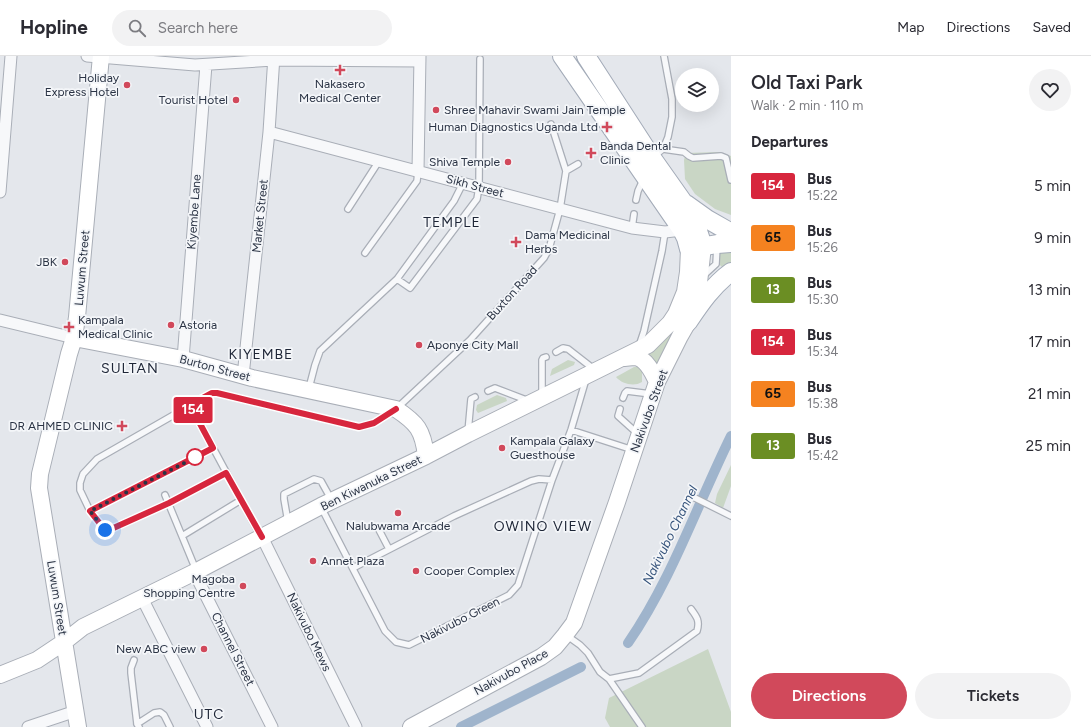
<!DOCTYPE html>
<html lang="en">
<head>
<meta charset="utf-8">
<style>
  :root { --surface:#fff; --page:#f2f2f3; --text:#2b2b33; --muted:#7c7c81; --line:#e1e1e2; --accent:#d1495b }
  body { margin:0; font-family:Figtree,sans-serif; background:var(--page); color:var(--text); height:100vh; display:flex; flex-direction:column; font-size:15px; white-space:nowrap }
  * { box-sizing:border-box; margin:0 }
  p { font-size:13px; color:var(--muted) }
  .icon { flex:none; width:22px; height:22px; fill:none; stroke:currentColor; stroke-width:2; stroke-linecap:round; stroke-linejoin:round }
  .map { position:relative; flex:1; overflow:hidden }
  .details { display:flex; flex-direction:column; background:var(--surface); width:360px }
  .details>* { flex:none }
  .badge { padding:0 8px; border-radius:3px; font-size:14px; line-height:26px }
  .fabs { position:absolute; left:675px; top:12px; display:grid; gap:8px }
  .fabs a { display:grid; place-items:center; width:44px; height:44px; border-radius:50%; background:var(--surface); box-shadow:0 4px 16px #0002; font-size:20px }
  .you { position:absolute; width:20px; height:20px; margin:-10px; border:3px solid #fff; border-radius:50%; background:#1a73e8; box-shadow:0 0 0 6px #1a73e833 }
  .map>.badge { position:absolute; translate:-50% -50%; box-shadow:0 0 0 2px #fff }
  h2 { padding:0 20px; font-size:15px; line-height:36px }
  .round { display:grid; place-items:center; flex:none; width:42px; height:42px; border-radius:21px; background:var(--page) }
  .headline { display:flex; align-items:center; justify-content:space-between; height:68px; padding:0 20px }
  h1 { font-size:19px; font-weight:600; line-height:30px }
  .action { display:flex; gap:8px; margin-top:auto; padding:8px 20px }
  .action a { flex:1; height:46px; border-radius:24px; background:var(--accent); color:#fff; font-size:16px; font-weight:600; line-height:46px; text-align:center }
  .action a+a { background:var(--page); color:var(--text) }
  ul { padding:0; list-style:none }
  li { display:flex; align-items:center; gap:12px; height:52px; padding:0 20px }
  li div { flex:1 }
  li b { display:block; font-size:15px }
  li em { font-style:normal }
  li .badge { min-width:44px; font-weight:700; text-align:center }
  header { display:flex; align-items:center; gap:24px; box-sizing:border-box; height:56px; padding:0 20px; background:var(--surface); border-bottom:1px solid var(--line) }
  header strong { font-size:19px }
  nav { display:flex; gap:22px; margin-inline-start:auto; font-size:14px }
  .search { width:280px; height:36px; background:var(--page); display:flex; align-items:center; gap:10px; box-sizing:border-box; padding:0 14px; border-radius:22px; color:var(--muted); font-size:15px }
  main { display:flex; flex:1; min-height:0 }
  .map>svg:first-child { display:block }
  .green { fill:#c9d6c5 }
  .lines { fill:none; stroke-linecap:round; stroke-linejoin:round }
  .canal { stroke:#9fb4cc; stroke-width:10 }
  .lane-casing { stroke:#a9aeb7; stroke-width:8 }
  .street-casing { stroke:#a9aeb7; stroke-width:13 }
  .secondary-casing { stroke:#a9aeb7; stroke-width:18 }
  .primary-casing { stroke:#a3abb8; stroke-width:20 }
  .lane { stroke:#f7f8fa; stroke-width:5.5 }
  .street { stroke:#f7f8fa; stroke-width:11 }
  .secondary { stroke:#fff; stroke-width:16 }
  .primary { stroke:#fff; stroke-width:18 }
  .line-casing { stroke:#fff; stroke-width:9 }
  .line { stroke:#d7263d; stroke-width:6 }
  .walk { stroke:#2b3445; stroke-width:4; stroke-dasharray:0 7.2 }
  .poi-dot { fill:#d1495b; stroke:#f4f6f9; stroke-width:1.5 }
  .stop-dot { fill:#fff; stroke:#d7263d; stroke-width:2 }
  .labels { text-anchor:middle; dominant-baseline:central; stroke-width:3.5; stroke-linejoin:round; paint-order:stroke }
  .poi-label { font-size:12px; fill:#2b3445; stroke:#f4f6f9; text-anchor:start }
  .street-label { font-size:12px; fill:#2b3445; stroke:#f4f6f9 }
  .water-label { font-size:13px; font-style:italic; fill:#34527a; stroke:#f4f6f9 }
  .quarter-label { font-size:14px; letter-spacing:1px; fill:#1d2536; stroke:#f4f6f9 }
</style>
</head>
<body>
<header>
<strong>Hopline</strong>
<div class="search"><svg class="icon" aria-label="search" viewBox="0 0 24 24"><circle cx="10" cy="10" r="6"/><path d="M15 15l6 6"/></svg>Search here</div>
<nav><a>Map</a><a>Directions</a><a>Saved</a></nav>
</header>
<main>
<div class="map">
<svg width="731" height="671" viewBox="0 0 731 671">
  <rect width="100%" height="100%" fill="#e4e7ec"/>
  <path class="green" d="M719,96L731,100V159L715,153L695,138L685,123L684,104L686,97Z
    M719,192H731V206L724,213L718,207Z
    M673,276L659,313L643,298L661,288Z
    M568,304L575,306L574,309L550,320L552,313Z
    M634,311H638L642,315V326C634,331 622,328 616,321Z
    M497,339L506,342L507,345L478,357L476,354L477,349Z
    M731,409V430L723,452L715,447L717,438Z
    M708,593L731,656V671H610L605,662L609,642Z"/>
  <g class="lines">
    <path class="canal" d="M628,587C672,523 697,449 731,380
      M461,671L581,611"/>
    <g class="lane-casing">
      <path id="lane" d="M663,93L684,96L689,100L693,102L721,100L726,102L731,124
        M653,101L663,93L668,81L672,61V43L664,0
        M566,115L578,108
        M463,127L454,145L397,223L410,232L477,143L479,131L480,3
        M636,144L638,135L643,124
        M348,153L379,105
        M632,172L634,158
        M365,197L417,125L418,115
        M703,220L716,208L717,190
        M639,290L644,275L662,195L665,176
        M556,296L563,292L568,293L595,314
        M309,332L315,309L320,295L397,223
        M488,335L495,332L529,345
        M542,340V304L543,302L546,301
        M623,342L625,337L627,335L651,338
        M190,349L260,479
        M620,353L618,360L638,378
        M571,374L633,394
        M468,376L471,343L475,341
        M226,417L169,447L109,474H105L90,455L80,434V427L83,418L97,403L212,337H217L359,371L374,367L396,353L470,284L544,202L549,193L560,153L566,115L551,68
        M165,439L196,514
        M695,442L731,460
        M321,451L385,575L396,586L409,589L509,539L518,529L552,424L571,374L586,323
        M90,455L213,392
        M288,466L284,443V438L314,423L321,425L331,443
        M378,472L389,493
        M182,480L241,444
        M353,512L454,460L531,425L539,423L552,424
        M566,579L580,589L588,597L600,616L609,623L639,617L697,575C700,565 697,561 691,553
        M134,604L131,612V617L137,668L139,671
        M609,623L642,671
        M137,668L154,657L160,656L164,659L170,671"/>
    </g>
    <g class="street-casing">
      <path id="street" d="M87,0L195,9L274,4L420,5
        M269,76L632,172L665,176L682,174
        M418,115L420,0
        M0,136L11,0
        M0,264L74,282
        M183,303L206,9
        M243,320L269,76L274,0
        M262,481L356,671
        M194,516L272,671
        M142,542L207,671
        M28,671L76,655"/>
    </g>
    <g class="secondary-casing">
      <path id="secondary" d="M74,282L183,303L252,322L396,353C417,367 423,374 426,400
        M622,302C626,302 631,301 635,301C646,302 653,317 657,326
        M0,619L37,604L64,586L83,571L197,515L321,450L426,400L468,378L648,289L670,267L676,258L685,236L688,216L689,193
        M78,671L39,432L40,418L69,298L74,282L77,261L101,0
        M411,671L541,601L555,591L565,579L574,567L617,446L657,326L680,280L688,266L699,227L703,190"/>
    </g>
    <g class="primary-casing">
      <path id="primary" d="M562,0L682,174L686,182L689,193L717,188L731,187
        M586,0L652,102L688,153L697,172L703,190
        M686,148L707,163L728,175
        M688,266C700,248 713,229 731,216"/>
    </g>
    <use href="#lane" class="lane"/>
    <use href="#street" class="street"/>
    <use href="#secondary" class="secondary"/>
    <use href="#primary" class="primary"/>
  </g>
  <g class="lines">
    <g class="line-casing">
      <path id="line" d="M262,481L226,417L169,447L109,474H105L90,455L213,392L190,349L212,337H217L359,371L374,367L396,353"/>
    </g>
    <use href="#line" class="line"/>
    <path class="walk" d="M105,474L90,455L200,399L195,401"/>
  </g>
  <g class="poi-dot">
    <path d="M338 8h4v4h4v4h-4v4h-4v-4h-4v-4h4z"/>
    <circle cx="127" cy="29" r="4"/>
    <circle cx="236" cy="44" r="4"/>
    <circle cx="436" cy="54" r="4"/>
    <path d="M605 65h4v4h4v4h-4v4h-4v-4h-4v-4h4z"/>
    <path d="M589 91h4v4h4v4h-4v4h-4v-4h-4v-4h4z"/>
    <circle cx="508" cy="106" r="4"/>
    <path d="M514 180h4v4h4v4h-4v4h-4v-4h-4v-4h4z"/>
    <circle cx="65" cy="206" r="4"/>
    <circle cx="171" cy="269" r="4"/>
    <path d="M67 265h4v4h4v4h-4v4h-4v-4h-4v-4h4z"/>
    <circle cx="419" cy="289" r="4"/>
    <path d="M120 364h4v4h4v4h-4v4h-4v-4h-4v-4h4z"/>
    <circle cx="502" cy="392" r="4"/>
    <circle cx="398" cy="457" r="4"/>
    <circle cx="313" cy="505" r="4"/>
    <circle cx="416" cy="515" r="4"/>
    <circle cx="243" cy="530" r="4"/>
    <circle cx="204" cy="593" r="4"/>
  </g>
  <circle class="stop-dot" cx="195" cy="401" r="8"/>
  <g class="labels">
    <g class="poi-label">
      <text x="119" y="22" text-anchor="end">Holiday<tspan x="119" dy="14">Express Hotel</tspan></text>
      <text x="340" y="28" text-anchor="middle">Nakasero<tspan x="340" dy="14">Medical Center</tspan></text>
      <text x="228" y="44" text-anchor="end">Tourist Hotel</text>
      <text x="444" y="54">Shree Mahavir Swami Jain Temple</text>
      <text x="598" y="71" text-anchor="end">Human Diagnostics Uganda Ltd</text>
      <text x="600" y="90">Banda Dental<tspan x="600" dy="14">Clinic</tspan></text>
      <text x="500" y="106" text-anchor="end">Shiva Temple</text>
      <text x="525" y="179">Dama Medicinal<tspan x="525" dy="14">Herbs</tspan></text>
      <text x="57" y="206" text-anchor="end">JBK</text>
      <text x="78" y="264">Kampala<tspan x="78" dy="14">Medical Clinic</tspan></text>
      <text x="179" y="269">Astoria</text>
      <text x="427" y="289">Aponye City Mall</text>
      <text x="113" y="370" text-anchor="end">DR AHMED CLINIC</text>
      <text x="510" y="385">Kampala Galaxy<tspan x="510" dy="14">Guesthouse</tspan></text>
      <text x="398" y="470" text-anchor="middle">Nalubwama Arcade</text>
      <text x="321" y="505">Annet Plaza</text>
      <text x="424" y="515">Cooper Complex</text>
      <text x="235" y="523" text-anchor="end">Magoba<tspan x="235" dy="14">Shopping Centre</tspan></text>
      <text x="196" y="593" text-anchor="end">New ABC view</text>
    </g>
    <g class="street-label">
      <text transform="translate(475 130) rotate(15)">Sikh Street</text>
      <text transform="translate(194 156) rotate(-86)">Kiyembe Lane</text>
      <text transform="translate(260 160) rotate(-84)">Market Street</text>
      <text transform="translate(82 212) rotate(-85)">Luwum Street</text>
      <text transform="translate(512 237) rotate(-48)">Buxton Road</text>
      <text transform="translate(215 312) rotate(15)">Burton Street</text>
      <text transform="translate(649 355) rotate(-70)">Nakivubo Street</text>
      <text transform="translate(371 427) rotate(-26)">Ben Kiwanuka Street</text>
      <text transform="translate(57 542) rotate(81)">Luwum Street</text>
      <text transform="translate(460 564) rotate(-27)">Nakivubo Green</text>
      <text transform="translate(309 576) rotate(64)">Nakivubo Mews</text>
      <text transform="translate(233 593) rotate(63)">Channel Street</text>
      <text transform="translate(511 616) rotate(-29)">Nakivubo Place</text>
    </g>
    <g class="water-label">
      <text transform="translate(670 479) rotate(-64)">Nakivubo Channel</text>
    </g>
    <g class="quarter-label">
      <text x="452" y="166">TEMPLE</text>
      <text x="261" y="298">KIYEMBE</text>
      <text x="130" y="312">SULTAN</text>
      <text x="543" y="470">OWINO VIEW</text>
      <text x="209" y="658">UTC</text>
    </g>
  </g>
</svg>
<div class="fabs">
<a><svg class="icon" aria-label="layers" viewBox="0 0 24 24"><path d="M12 4l9 5-9 5-9-5zM3 14l9 5 9-5"/></svg></a>
</div>
<div class="you" style="left:105px;top:474px"></div>
<b class="badge" style="left:193px;top:354px;background:#d7263d;color:#fff">154</b>
</div>
<section class="details">
<div class="headline"><div><h1>Old Taxi Park</h1><p>Walk · 2 min · 110 m</p></div><a class="round"><svg class="icon" aria-label="heart" viewBox="0 0 24 24"><path d="M12 20l-8-8c-3-5 5-10 8-4 3-6 11-1 8 4z"/></svg></a></div>
<h2>Departures</h2>
<ul>
<li><span class="badge" style="background:#d7263d;color:#fff">154</span><div><b>Bus</b><p>15:22</p></div><em>5 min</em></li>
<li><span class="badge" style="background:#f58220;color:#111">65</span><div><b>Bus</b><p>15:26</p></div><em>9 min</em></li>
<li><span class="badge" style="background:#6b8e23;color:#fff">13</span><div><b>Bus</b><p>15:30</p></div><em>13 min</em></li>
<li><span class="badge" style="background:#d7263d;color:#fff">154</span><div><b>Bus</b><p>15:34</p></div><em>17 min</em></li>
<li><span class="badge" style="background:#f58220;color:#111">65</span><div><b>Bus</b><p>15:38</p></div><em>21 min</em></li>
<li><span class="badge" style="background:#6b8e23;color:#fff">13</span><div><b>Bus</b><p>15:42</p></div><em>25 min</em></li>
</ul>
<div class="action"><a>Directions</a><a>Tickets</a></div>
</section>
</main>
</body>
</html>
